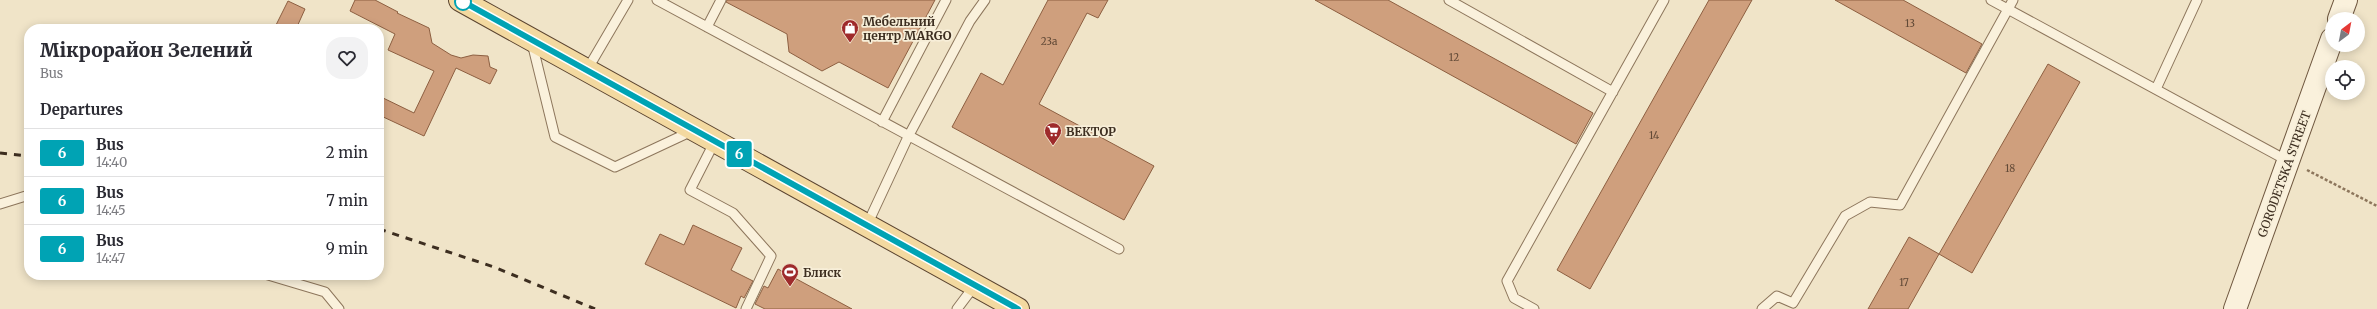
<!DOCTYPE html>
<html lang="en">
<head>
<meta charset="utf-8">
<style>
  :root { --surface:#fff; --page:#f2f2f3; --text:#2b2b33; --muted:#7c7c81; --line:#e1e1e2 }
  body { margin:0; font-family:Merriweather,serif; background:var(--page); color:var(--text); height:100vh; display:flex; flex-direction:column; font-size:15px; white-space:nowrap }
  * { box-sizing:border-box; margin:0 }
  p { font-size:13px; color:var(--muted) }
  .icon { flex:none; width:22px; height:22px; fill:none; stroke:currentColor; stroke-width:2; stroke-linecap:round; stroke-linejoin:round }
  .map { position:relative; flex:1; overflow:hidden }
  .panel { position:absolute; left:24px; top:24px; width:360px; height:256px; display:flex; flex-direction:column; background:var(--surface); border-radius:16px; box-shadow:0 2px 10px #0003 }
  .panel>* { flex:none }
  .badge { padding:0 8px; border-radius:3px; font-size:14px; line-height:26px }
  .needle { width:26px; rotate:32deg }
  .fabs { position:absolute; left:2325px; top:12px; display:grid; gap:8px }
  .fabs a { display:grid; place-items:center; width:40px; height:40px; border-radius:50%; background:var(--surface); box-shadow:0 2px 10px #0003; font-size:20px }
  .map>.badge { position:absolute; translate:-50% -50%; box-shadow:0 0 0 2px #fff }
  h2 { padding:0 16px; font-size:15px; line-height:36px }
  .round { display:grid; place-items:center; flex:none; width:42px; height:42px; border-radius:16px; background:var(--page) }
  .overview { display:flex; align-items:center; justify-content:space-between; height:68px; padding:0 16px }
  h1 { font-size:19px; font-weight:800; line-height:30px }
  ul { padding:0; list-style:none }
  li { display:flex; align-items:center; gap:12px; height:48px; padding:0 16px; border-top:1px solid var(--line) }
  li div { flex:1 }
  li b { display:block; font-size:15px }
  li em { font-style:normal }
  li .badge { min-width:44px; font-weight:700; text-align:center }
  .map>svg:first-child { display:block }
  .building { fill:#cf9f7d; stroke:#8d5f41 }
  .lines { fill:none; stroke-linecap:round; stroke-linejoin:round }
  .lane-casing { stroke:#8d765c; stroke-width:11 }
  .secondary-casing { stroke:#6f573f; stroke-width:24 }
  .primary-casing { stroke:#5b4430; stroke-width:24 }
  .path { stroke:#8d765c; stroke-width:2.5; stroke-dasharray:3 2; stroke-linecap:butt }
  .lane { stroke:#faf1dc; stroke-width:9 }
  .secondary { stroke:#faf1dc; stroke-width:22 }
  .primary { stroke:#f3d9a0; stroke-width:22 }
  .rail { stroke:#3d2e20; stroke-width:3; stroke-dasharray:7 7; stroke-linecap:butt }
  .line-casing { stroke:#fff; stroke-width:9 }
  .line { stroke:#00a3b4; stroke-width:6 }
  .stop-dot { fill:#fff; stroke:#00a3b4; stroke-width:2 }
  .labels { text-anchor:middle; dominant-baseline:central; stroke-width:3.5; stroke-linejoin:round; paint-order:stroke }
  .number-label { font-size:10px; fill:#624a37 }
  .poi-label { font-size:12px; font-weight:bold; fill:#3d2e20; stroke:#f7eed8; text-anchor:start }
  .street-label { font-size:12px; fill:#3d2e20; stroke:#f7eed8 }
</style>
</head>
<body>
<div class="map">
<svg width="2377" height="309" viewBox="0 0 2377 309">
  <rect width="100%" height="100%" fill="#f0e4c8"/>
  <path class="building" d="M355,0H375L398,12L397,13L429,28L432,43L451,55L461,58L473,55L488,56L490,67L497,70L490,84L456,68L424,136L379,115V96L414,113L434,71L388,50L395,34L350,11Z
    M727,0H935L888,88L839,62L822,71L789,52L787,34L726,2Z
    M1048,0H1108L1098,18L1087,13L1039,104L1154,166L1124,220L952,127L981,73L1003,85Z
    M1315,0H1388L1593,113L1576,144Z
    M1709,0H1752L1590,289L1557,270Z
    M1835,0H1903L1982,44L1966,73Z
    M288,1L305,9L296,29H274Z
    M2048,64L2080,82L1972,273L1939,254Z
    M693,225L742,248L731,270L753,281L744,298L741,296L736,308L645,264L660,234L684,245Z
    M1909,237L1939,254L1908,309H1868Z
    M778,269L852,309H765L755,304L764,286L768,288Z"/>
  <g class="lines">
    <g class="lane-casing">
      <path id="lane" d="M657,0L1119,249
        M1449,0L1613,92
        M1991,0L2288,161
        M707,27L721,0
        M532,43L555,137L615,167L692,131
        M587,70L628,0
        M2156,89L2197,0
        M882,122L946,0
        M715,141L690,190L733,213L771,256L746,309
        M0,204L29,195
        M867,225L908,137L970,21L985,0
        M268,275L325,292L339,309
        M957,309L975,285
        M1534,309L1514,298L1507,281L1664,0
        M1762,309L1777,296L1793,303L1845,216L1870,202L1900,205L2013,0"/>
    </g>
    <g class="secondary-casing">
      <path id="secondary" d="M2339,19L2346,0
        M2235,309L2332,39"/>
    </g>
    <g class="primary-casing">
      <path id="primary" d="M460,0L1018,309"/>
    </g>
    <path class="path" d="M2307,170L2377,206"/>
    <use href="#lane" class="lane"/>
    <use href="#secondary" class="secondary"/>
    <use href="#primary" class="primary"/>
    <path class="rail" d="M0,153L29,156
      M379,229L494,267L595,309"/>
  </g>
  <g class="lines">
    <g class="line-casing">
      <path id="line" d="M460,0L1018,309"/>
    </g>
    <use href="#line" class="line"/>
  </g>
  <defs>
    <g id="shop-pin" transform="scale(0.9)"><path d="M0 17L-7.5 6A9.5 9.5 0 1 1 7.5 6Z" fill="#9e2a2b" stroke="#f7eed8"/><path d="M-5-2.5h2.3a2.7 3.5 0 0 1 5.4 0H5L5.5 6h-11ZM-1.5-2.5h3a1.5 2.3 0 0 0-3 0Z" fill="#fff"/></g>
    <g id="supermarket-pin" transform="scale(0.9)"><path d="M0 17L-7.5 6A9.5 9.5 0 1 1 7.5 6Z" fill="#9e2a2b" stroke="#f7eed8"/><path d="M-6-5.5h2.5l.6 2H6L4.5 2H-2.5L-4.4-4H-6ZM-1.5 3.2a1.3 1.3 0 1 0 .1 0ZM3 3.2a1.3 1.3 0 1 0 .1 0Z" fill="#fff"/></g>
    <g id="stadium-pin" transform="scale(0.9)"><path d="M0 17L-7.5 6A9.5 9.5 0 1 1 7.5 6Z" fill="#9e2a2b" stroke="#f7eed8"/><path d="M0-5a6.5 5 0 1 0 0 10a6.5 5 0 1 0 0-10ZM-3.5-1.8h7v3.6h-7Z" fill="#fff"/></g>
  </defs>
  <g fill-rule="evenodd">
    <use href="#shop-pin" x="850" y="28"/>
    <use href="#supermarket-pin" x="1053" y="131"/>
    <use href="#stadium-pin" x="790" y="272"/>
  </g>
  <circle class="stop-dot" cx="463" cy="2" r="8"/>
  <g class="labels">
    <g class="number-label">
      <text x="1910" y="23">13</text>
      <text x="1049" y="41">23а</text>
      <text x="1454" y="57">12</text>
      <text x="1654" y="135">14</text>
      <text x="2010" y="168">18</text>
      <text x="1904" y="282">17</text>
    </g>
    <g class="poi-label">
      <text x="863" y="21">Мебельний<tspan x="863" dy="14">центр MARGO</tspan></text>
      <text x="1066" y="131">ВЕКТОР</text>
      <text x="803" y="272">Блиск</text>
    </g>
    <g class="street-label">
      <text transform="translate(2284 174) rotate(-70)">GORODETSKA STREET</text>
    </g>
  </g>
</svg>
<div class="fabs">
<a><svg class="needle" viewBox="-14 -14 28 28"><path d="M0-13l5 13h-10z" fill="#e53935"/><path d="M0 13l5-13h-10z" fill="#7c7c81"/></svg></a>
<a><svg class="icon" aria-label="locate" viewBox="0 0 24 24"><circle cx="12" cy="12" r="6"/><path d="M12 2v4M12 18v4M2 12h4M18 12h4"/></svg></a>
</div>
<b class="badge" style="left:739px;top:154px;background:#00a3b4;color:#fff">6</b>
<section class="panel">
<div class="overview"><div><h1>Мікрорайон Зелений</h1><p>Bus</p></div><a class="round"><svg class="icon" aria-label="heart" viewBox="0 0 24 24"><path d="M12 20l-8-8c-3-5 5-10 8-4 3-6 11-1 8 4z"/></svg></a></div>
<h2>Departures</h2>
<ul>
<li><span class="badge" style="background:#00a3b4;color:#fff">6</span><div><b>Bus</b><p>14:40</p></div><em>2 min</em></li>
<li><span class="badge" style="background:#00a3b4;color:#fff">6</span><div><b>Bus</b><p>14:45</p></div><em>7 min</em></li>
<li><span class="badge" style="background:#00a3b4;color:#fff">6</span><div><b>Bus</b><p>14:47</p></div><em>9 min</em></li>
</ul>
</section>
</div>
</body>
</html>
